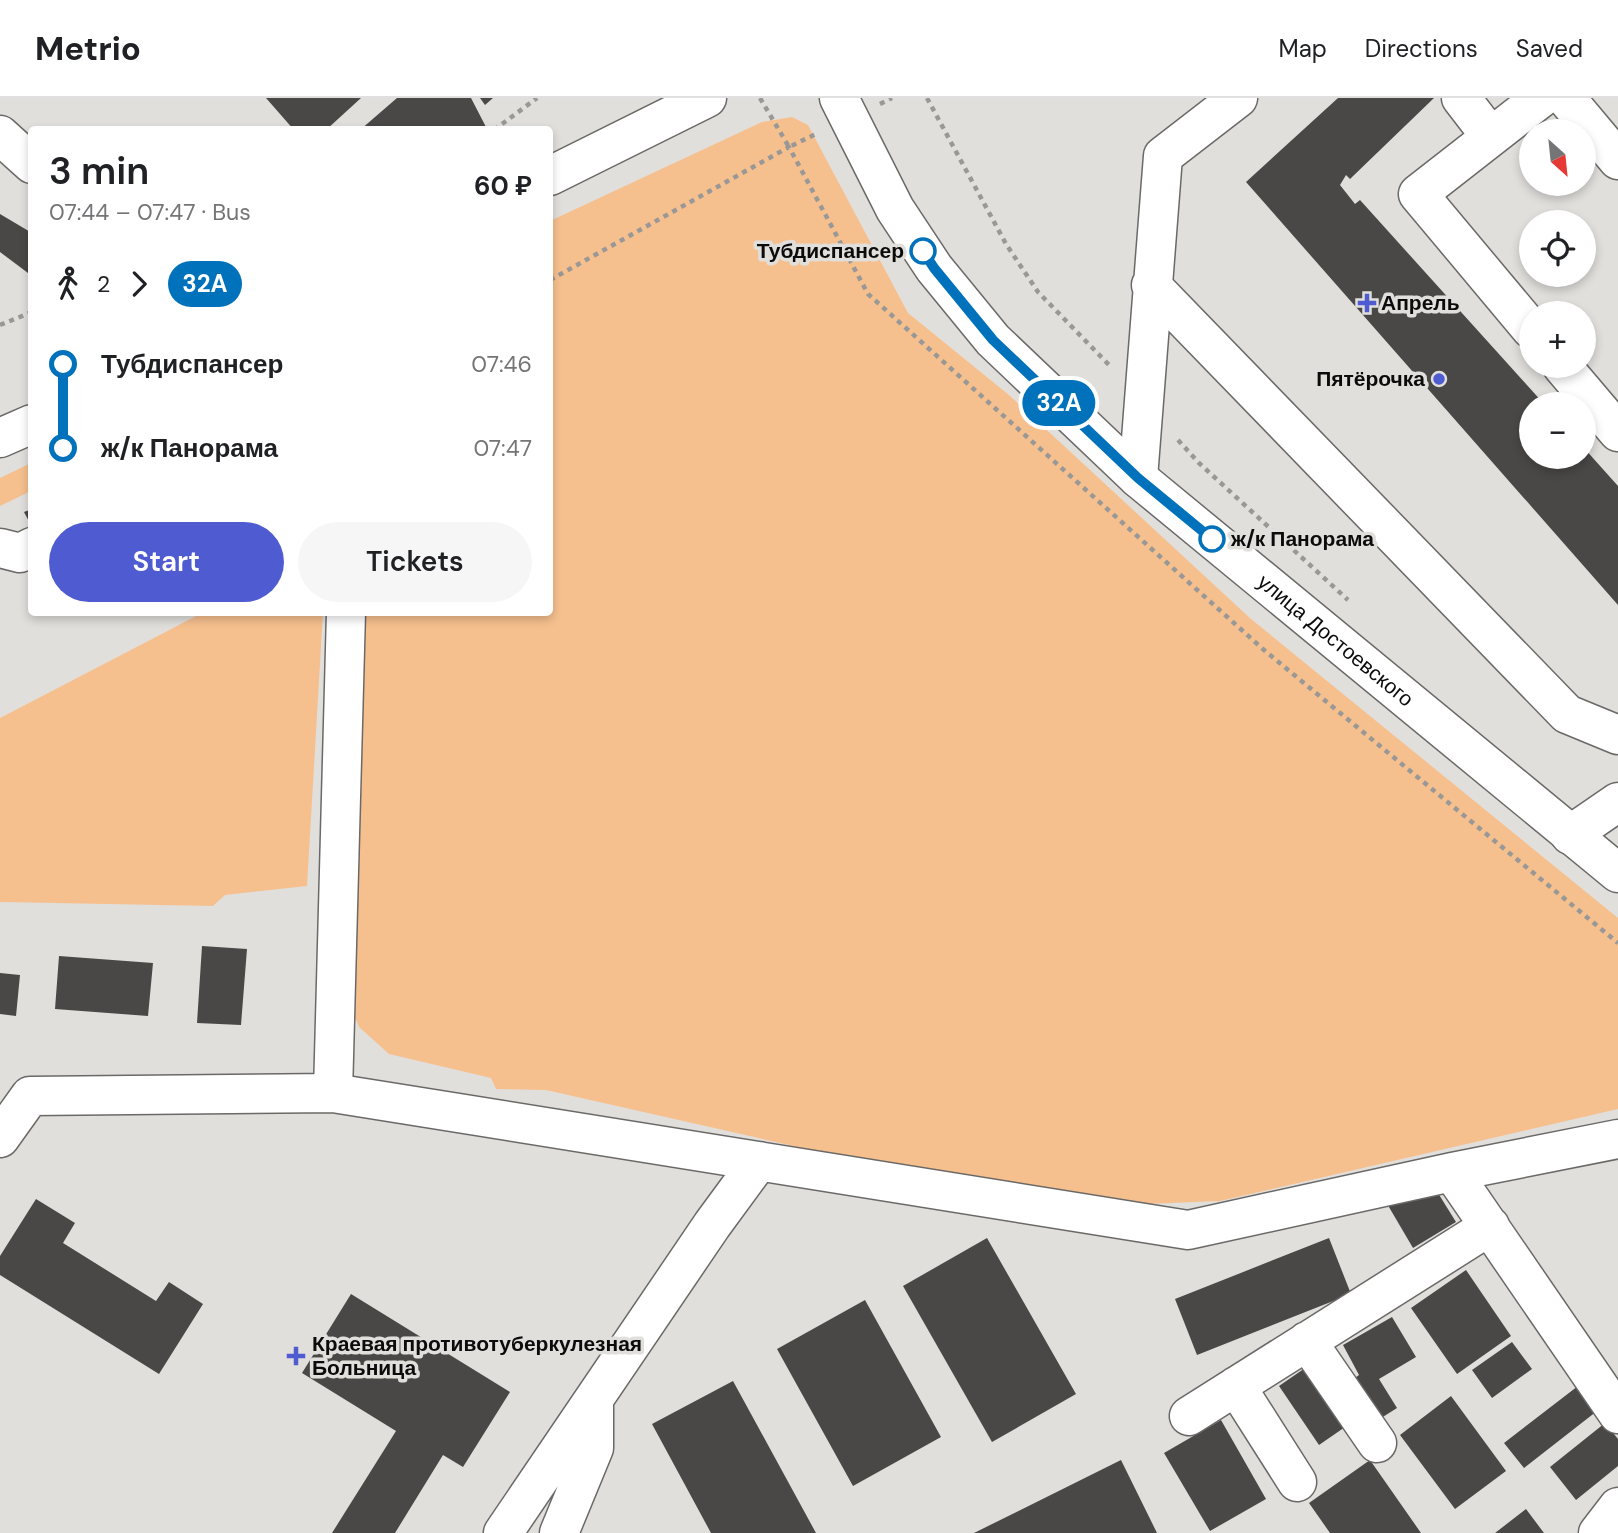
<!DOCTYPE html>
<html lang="en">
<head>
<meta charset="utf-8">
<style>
  :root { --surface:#fff; --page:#f6f6f6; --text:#202124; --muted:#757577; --line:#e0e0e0; --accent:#4f5bd1 }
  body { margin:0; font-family:"DM Sans",sans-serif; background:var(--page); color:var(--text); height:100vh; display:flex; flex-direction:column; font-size:26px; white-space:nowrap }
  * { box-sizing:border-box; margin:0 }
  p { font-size:23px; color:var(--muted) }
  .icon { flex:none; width:38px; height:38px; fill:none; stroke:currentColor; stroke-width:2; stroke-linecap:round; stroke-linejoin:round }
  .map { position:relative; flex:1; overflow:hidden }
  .panel { position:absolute; left:28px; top:28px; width:525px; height:490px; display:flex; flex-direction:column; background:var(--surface); border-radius:7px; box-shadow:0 4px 10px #0003 }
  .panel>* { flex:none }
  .badge { padding:0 14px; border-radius:23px; font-size:24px; line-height:46px }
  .needle { width:46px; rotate:153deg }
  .buttons { position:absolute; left:1519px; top:21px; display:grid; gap:14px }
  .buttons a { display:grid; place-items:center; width:77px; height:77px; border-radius:50%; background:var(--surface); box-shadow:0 4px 10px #0003; font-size:35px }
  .map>.badge { position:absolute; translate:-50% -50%; box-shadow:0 0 0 4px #fff }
  .legs { display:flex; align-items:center; gap:10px; height:77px; padding:0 21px; font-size:23px }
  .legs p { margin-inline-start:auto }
  .head { display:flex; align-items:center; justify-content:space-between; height:119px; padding:0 21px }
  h1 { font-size:38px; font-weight:600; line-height:52px }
  .button { display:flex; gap:14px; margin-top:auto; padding:14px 21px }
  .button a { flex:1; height:80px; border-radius:42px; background:var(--accent); color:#fff; font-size:28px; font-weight:600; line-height:80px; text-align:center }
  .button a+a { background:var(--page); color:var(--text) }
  ul { padding:0 21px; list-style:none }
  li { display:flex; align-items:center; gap:24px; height:84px; font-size:26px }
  li i { display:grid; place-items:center; width:10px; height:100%; margin:0 9px; background:currentColor }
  li i::after { content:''; width:18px; height:18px; margin:-9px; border:5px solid; border-radius:50%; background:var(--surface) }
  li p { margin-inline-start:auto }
  li:first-child i { background:linear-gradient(#0000 50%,currentColor 0) }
  li:last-child i { background:linear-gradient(currentColor 50%,#0000 0) }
  header { display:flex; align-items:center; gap:42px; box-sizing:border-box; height:98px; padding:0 35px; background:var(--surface); border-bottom:2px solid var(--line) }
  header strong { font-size:33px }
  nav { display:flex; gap:38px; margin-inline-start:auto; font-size:24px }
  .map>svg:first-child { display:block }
  .green { fill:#f6c08e }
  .building { fill:#4a4846 }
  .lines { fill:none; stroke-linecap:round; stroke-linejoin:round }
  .minor-casing { stroke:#6b6967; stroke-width:41 }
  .major-casing { stroke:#6b6967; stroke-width:41 }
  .path { stroke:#999896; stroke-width:4.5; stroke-dasharray:5 5; stroke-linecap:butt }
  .minor { stroke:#fff; stroke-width:38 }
  .major { stroke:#fff; stroke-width:38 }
  .line-1-casing { stroke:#fff; stroke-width:16 }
  .line-1 { stroke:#0072bc; stroke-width:10 }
  .stop-1-dot { fill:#fff; stroke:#0072bc; stroke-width:3.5 }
  .poi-dot { fill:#4f5bd1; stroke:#e1dfdc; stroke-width:2.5 }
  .labels { text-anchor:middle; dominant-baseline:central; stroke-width:7; stroke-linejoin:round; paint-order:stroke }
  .stop-label { font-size:21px; font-weight:bold; fill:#0c0b0b; stroke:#e1dfdc; text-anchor:end }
  .poi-label { font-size:21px; font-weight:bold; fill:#0c0b0b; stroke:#e1dfdc; text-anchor:start }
  .street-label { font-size:21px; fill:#0c0b0b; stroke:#e1dfdc }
</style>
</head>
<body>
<header>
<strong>Metrio</strong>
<nav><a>Map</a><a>Directions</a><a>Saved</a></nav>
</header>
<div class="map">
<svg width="1618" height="1435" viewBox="0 0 1618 1435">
  <rect width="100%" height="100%" fill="#e1dfdc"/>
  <path class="green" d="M792,19L808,27L908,215L1009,297L1251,521L1618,820V1011L1220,1103L1122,1107L820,1054L546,992L496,991L491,980L389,956L359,929L351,910L366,515L550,514V123L762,24Z
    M31,365V393L0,408V380Z
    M202,515H323L307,788L225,797L213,808L0,804V620Z"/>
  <path class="building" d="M266,0H361L326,32H294Z
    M397,0H471L486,29L481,32H360Z
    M480,0H493L485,7Z
    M1338,0H1434L1350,81L1346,77L1340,87L1355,106L1360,102L1544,306H1531V359H1584V350L1618,388V507L1246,84Z
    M0,116L32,135V178L0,154Z
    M32,411V429L24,414Z
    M202,848L247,851L241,927L197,925Z
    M59,858L153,865L148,918L55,911Z
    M0,875L20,877L16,918L0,916Z
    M1433,1087L1456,1124L1413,1150L1386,1104Z
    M36,1101L75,1125L63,1145L156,1203L169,1184L203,1206L159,1276L0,1177V1158Z
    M987,1140L1076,1296L992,1344L903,1188Z
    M1329,1140L1351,1196L1197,1257L1175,1201Z
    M1466,1172L1511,1238L1457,1276L1411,1210Z
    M351,1196L510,1294L463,1369L443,1357L395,1435H332L396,1333L302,1275Z
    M865,1202L941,1339L853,1388L777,1251Z
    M1392,1219L1416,1259L1379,1281L1397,1310L1378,1322L1352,1282L1359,1277L1343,1247Z
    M1512,1244L1532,1271L1492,1300L1472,1272Z
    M1308,1268L1348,1327L1319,1347L1279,1288Z
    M733,1283L816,1435H711L652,1326Z
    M1578,1288L1597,1313L1524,1370L1504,1345Z
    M1451,1298L1506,1373L1455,1411L1400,1337Z
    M1221,1322L1266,1401L1210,1433L1164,1355Z
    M1605,1325L1618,1341V1368L1576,1402L1550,1369Z
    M1121,1362L1157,1435H974Z
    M1370,1362L1421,1435H1330L1309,1405Z
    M1526,1411L1544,1435H1495Z"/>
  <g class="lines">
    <g class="minor-casing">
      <path id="minor" d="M1461,0L1491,39
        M1566,0L1618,62
        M0,37L32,66
        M550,78L707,0
        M1151,187L1567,616L1618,637
        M1531,231L1418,96L1541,0
        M1562,268L1618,334
        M0,340L32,326
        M1138,380L1163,58L1238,0
        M0,450L20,455L32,449
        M346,514L333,995L1188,1132L1452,1074L1618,1041
        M1570,737L1618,704
        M0,1040L30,998L333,995
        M1452,1074L1618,1316
        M1307,1243L1377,1345
        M1236,1288L1297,1384
        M1189,1318L1490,1128
        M503,1435L712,1127L759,1063
        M559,1435L594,1350V1301
        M1598,1435L1618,1409"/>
    </g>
    <g class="major-casing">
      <g id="major">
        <path id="s1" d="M839,0L895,111L934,170L993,242L1138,380L1618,775"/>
      </g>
    </g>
    <path class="path" d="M760,0L789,49L818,35
      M927,0L1006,146L1038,194L1111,269
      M880,6L892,0
      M494,32L537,0
      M550,182L789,49L868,196L1264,552L1618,845
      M0,227L32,214
      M1178,342L1199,365L1348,502"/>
    <use href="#minor" class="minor"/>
    <use href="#major" class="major"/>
  </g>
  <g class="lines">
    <g class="line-1-casing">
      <path id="line-1" d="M923,153L934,170L993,242L1138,380L1212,441"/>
    </g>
    <use href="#line-1" class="line-1"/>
  </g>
  <g class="stop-1-dot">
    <circle cx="923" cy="153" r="12"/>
    <circle cx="1212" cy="441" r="12"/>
  </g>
  <g class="poi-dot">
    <path d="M1363.5 194.5h7v7h7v7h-7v7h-7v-7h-7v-7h7z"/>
    <circle cx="1439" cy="281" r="7"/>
    <path d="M292.5 1247.5h7v7h7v7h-7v7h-7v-7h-7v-7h7z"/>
  </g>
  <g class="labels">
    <g class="stop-label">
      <text x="904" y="153">Тубдиспансер</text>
      <text x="1231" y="441" text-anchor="start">ж/к Панорама</text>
    </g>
    <g class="poi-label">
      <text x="1381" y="205">Апрель</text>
      <text x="1425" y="281" text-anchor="end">Пятёрочка</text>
      <text x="312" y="1246">Краевая противотуберкулезная<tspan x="312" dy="24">Больница</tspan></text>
    </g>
    <g class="street-label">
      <text stroke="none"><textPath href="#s1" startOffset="744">улица Достоевского</textPath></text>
    </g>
  </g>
</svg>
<div class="buttons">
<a><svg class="needle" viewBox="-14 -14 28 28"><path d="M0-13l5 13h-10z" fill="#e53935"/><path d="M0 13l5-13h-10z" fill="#757577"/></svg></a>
<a><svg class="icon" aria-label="locate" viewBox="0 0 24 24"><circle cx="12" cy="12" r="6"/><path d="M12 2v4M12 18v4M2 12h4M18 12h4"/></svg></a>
<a>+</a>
<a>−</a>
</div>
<b class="badge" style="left:1059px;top:305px;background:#0072bc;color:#fff">32A</b>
<section class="panel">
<div class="head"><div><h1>3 min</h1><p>07:44 – 07:47 · Bus</p></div><b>60 ₽</b></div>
<div class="legs"><svg class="icon" aria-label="walk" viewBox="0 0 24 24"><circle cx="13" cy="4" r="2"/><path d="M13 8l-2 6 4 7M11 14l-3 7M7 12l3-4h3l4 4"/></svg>2<svg class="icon" aria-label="forward" viewBox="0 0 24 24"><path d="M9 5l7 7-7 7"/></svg><b class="badge" style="background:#0072bc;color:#fff">32A</b></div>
<ul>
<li><i style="color:#0072bc"></i><b>Тубдиспансер</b><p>07:46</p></li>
<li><i style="color:#0072bc"></i><b>ж/к Панорама</b><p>07:47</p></li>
</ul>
<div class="button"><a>Start</a><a>Tickets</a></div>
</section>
</div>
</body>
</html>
